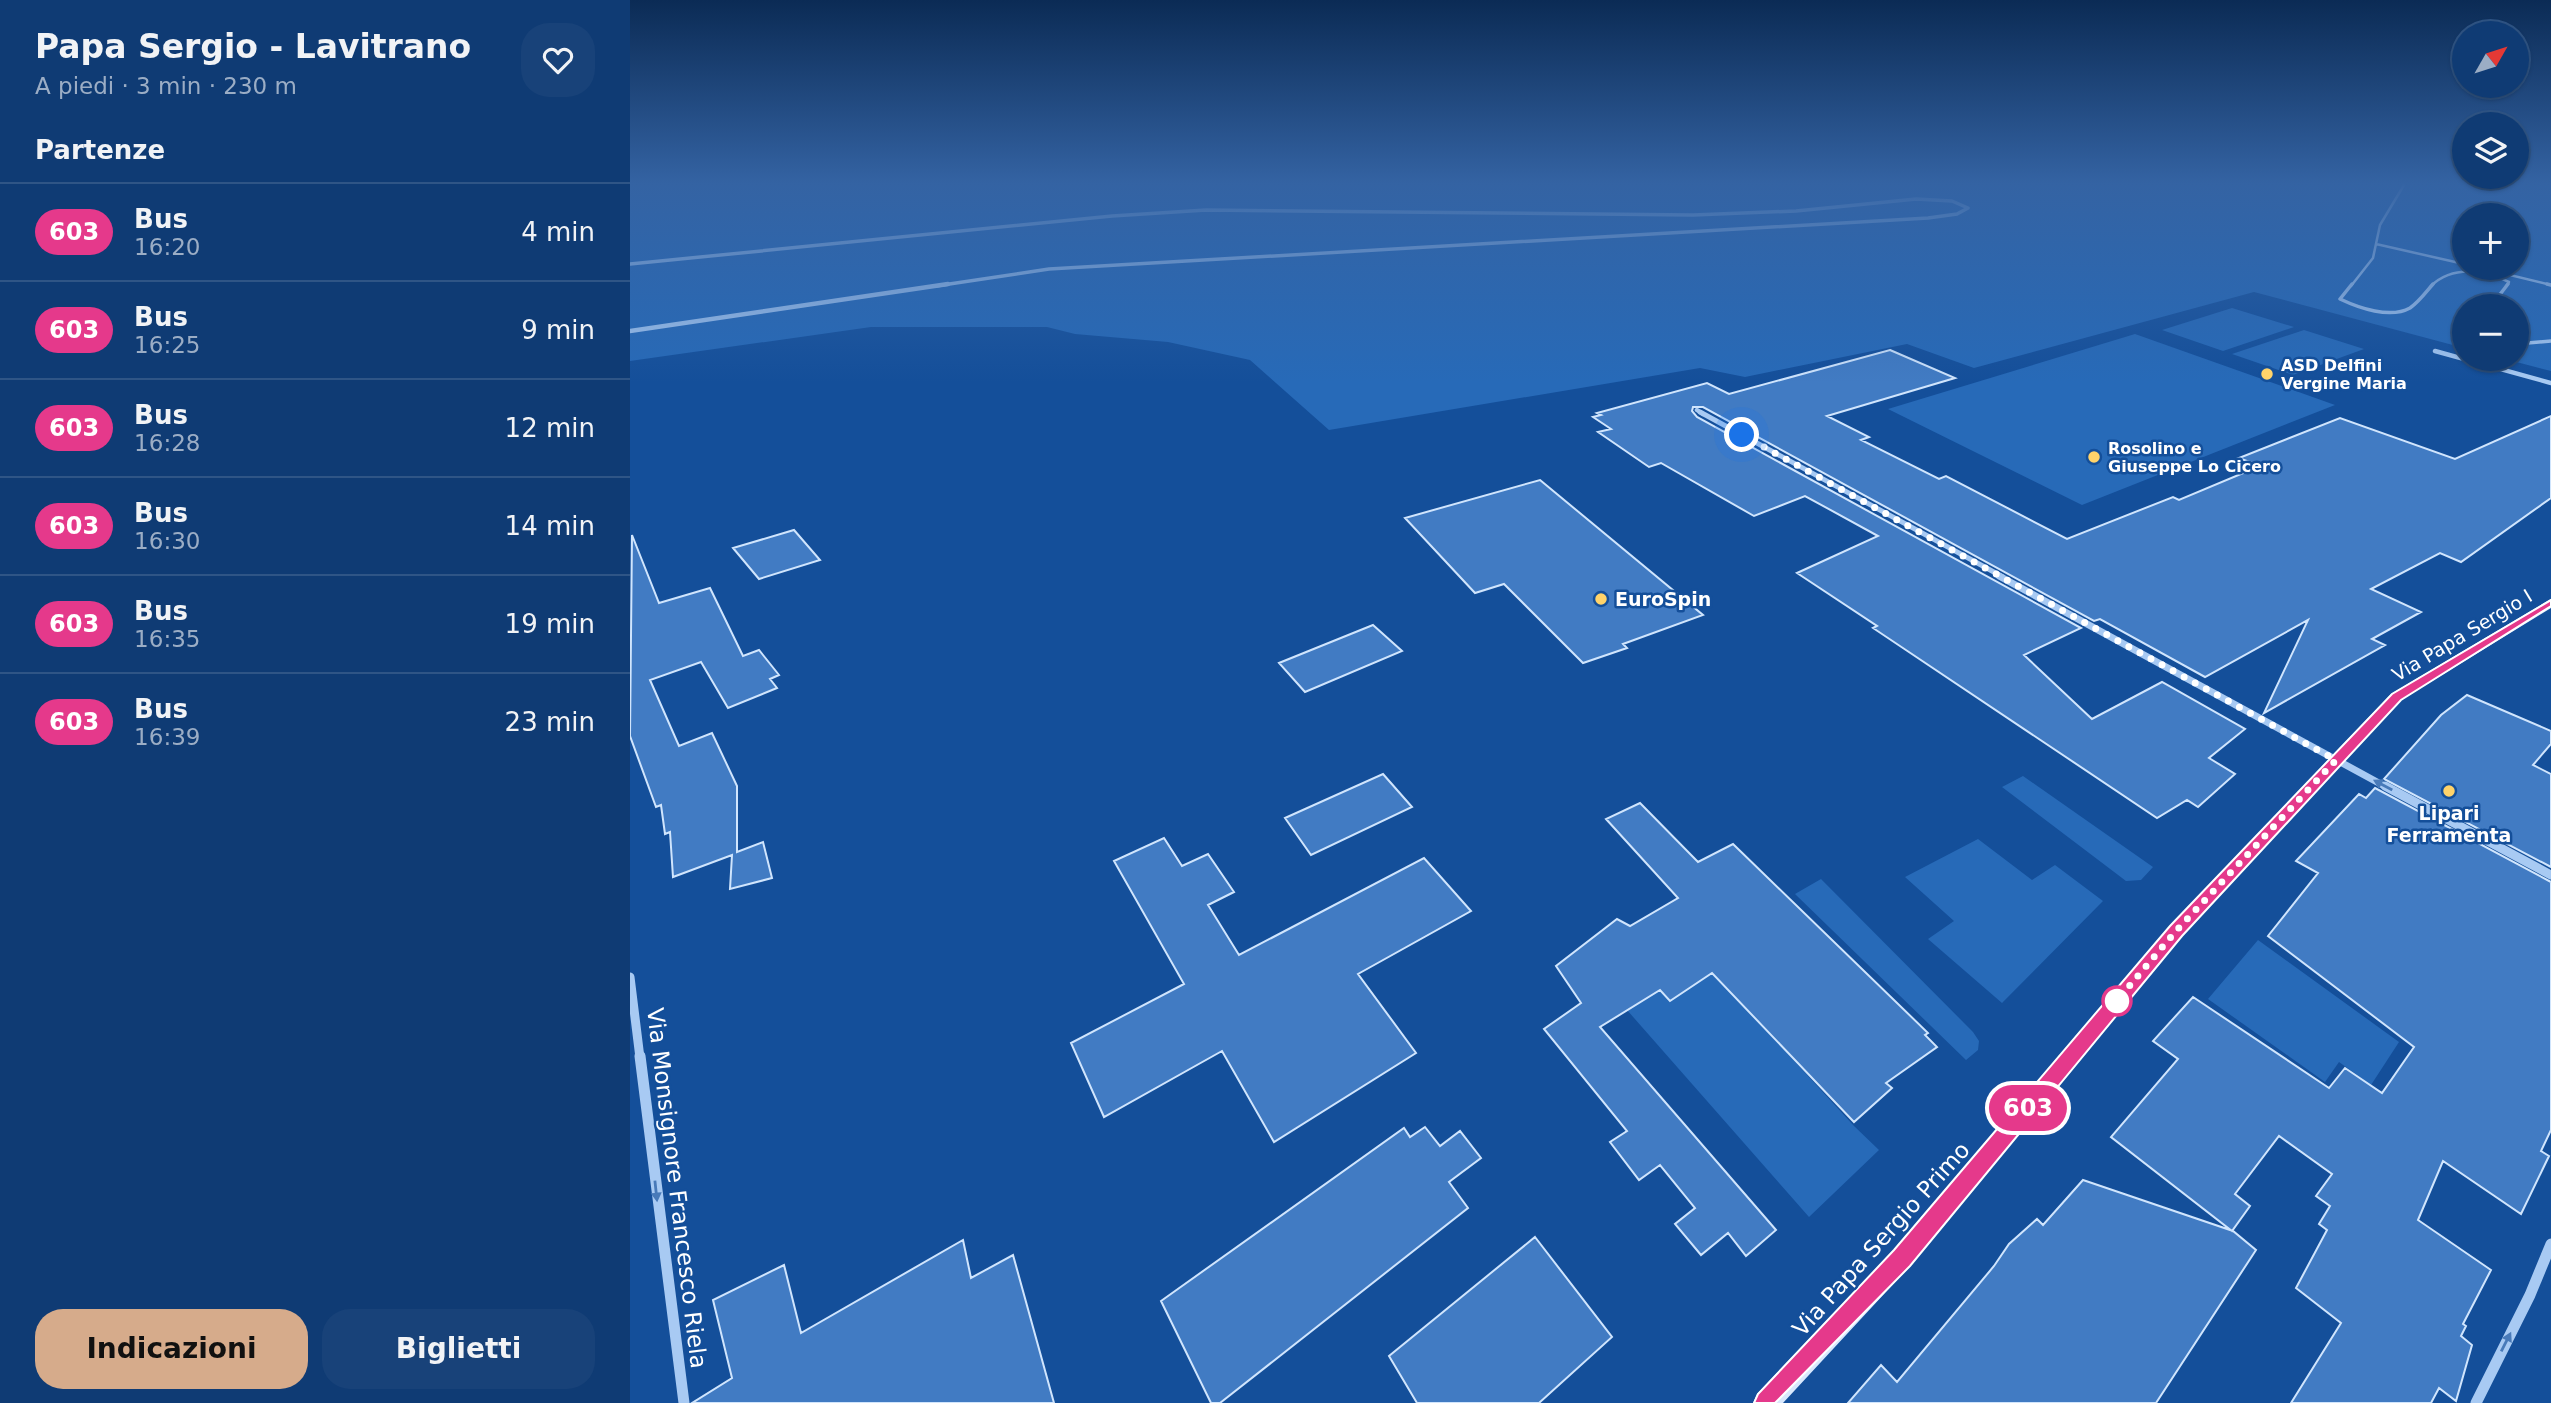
<!DOCTYPE html>
<html lang="it">
<head>
<meta charset="utf-8">
<style>
  :root { --surface:#0f3b74; --page:#184279; --text:#f1f3f6; --muted:#9badc5; --line:#2f5586; --accent:#d6ab8b }
  body { margin:0; font-family:"DejaVu Sans",sans-serif; background:var(--page); color:var(--text); height:100vh; display:flex; flex-direction:column; font-size:26px; white-space:nowrap }
  * { box-sizing:border-box; margin:0 }
  p { font-size:23px; color:var(--muted) }
  .icon { flex:none; width:38px; height:38px; fill:none; stroke:currentColor; stroke-width:2; stroke-linecap:round; stroke-linejoin:round }
  .map { position:relative; flex:1; overflow:hidden }
  .drawer { display:flex; flex-direction:column; background:var(--surface); width:630px }
  .drawer>* { flex:none }
  .badge { padding:0 14px; border-radius:23px; font-size:24px; line-height:46px }
  .needle { width:46px; rotate:51deg }
  .fabs { position:absolute; left:1822px; top:21px; display:grid; gap:14px }
  .fabs a { display:grid; place-items:center; width:77px; height:77px; border-radius:50%; background:var(--surface); box-shadow:0 2px 5px #0004,0 0 0 2px var(--line); font-size:35px }
  .you { position:absolute; width:35px; height:35px; margin:-18px; border:5px solid #fff; border-radius:50%; background:#1a73e8; box-shadow:0 0 0 10px #1a73e833 }
  .map>.badge { position:absolute; translate:-50% -50%; box-shadow:0 0 0 4px #fff }
  h2 { padding:0 35px; font-size:26px; line-height:63px }
  .round { display:grid; place-items:center; flex:none; width:74px; height:74px; border-radius:28px; background:var(--page) }
  .head { display:flex; align-items:center; justify-content:space-between; height:119px; padding:0 35px }
  h1 { font-size:33px; font-weight:700; line-height:52px }
  .button { display:flex; gap:14px; margin-top:auto; padding:14px 35px }
  .button a { flex:1; height:80px; border-radius:28px; background:var(--accent); color:#111; font-size:28px; font-weight:700; line-height:80px; text-align:center }
  .button a+a { background:var(--page); color:var(--text) }
  ul { padding:0; list-style:none }
  li { display:flex; align-items:center; gap:21px; height:98px; padding:0 35px; border-top:2px solid var(--line) }
  li div { flex:1 }
  li b { display:block; font-size:26px }
  li em { font-style:normal }
  li .badge { min-width:77px; font-weight:700; text-align:center }
  main { display:flex; flex:1; min-height:0 }
  .map>svg:first-child { display:block }
  .green { fill:#276ab8; fill-rule:evenodd }
  .building { fill:#417bc3; stroke:#d0e5fd; stroke-width:2 }
  .lines { fill:none; stroke-linecap:round; stroke-linejoin:round }
  .service-far1 { stroke:#a8caf3; stroke-width:2.5 }
  .service { stroke:#a8caf3; stroke-width:3.5 }
  .minor-far5 { stroke:#a8caf3; stroke-width:3.5 }
  .minor-far4 { stroke:#a8caf3; stroke-width:4.5 }
  .minor-far3 { stroke:#a8caf3; stroke-width:5 }
  .minor-far2 { stroke:#a8caf3; stroke-width:7 }
  .minor-far1 { stroke:#a8caf3; stroke-width:9 }
  .minor { stroke:#a8caf3; stroke-width:11 }
  .secondary { fill:#d8e8fd; fill-rule:evenodd }
  .oneway { fill:#487ab9 }
  .line { fill:#e5398b; stroke:#fff; stroke-width:2 }
  .walk { stroke:#fff; stroke-width:7; stroke-dasharray:0 12.6 }
  .poi-dot { fill:#ffd36a; stroke:#144f9a; stroke-width:2.5 }
  .stop-dot { fill:#fff; stroke:#e5398b; stroke-width:3.5 }
  .labels { text-anchor:middle; dominant-baseline:central; stroke-width:5; stroke-linejoin:round; paint-order:stroke }
  .far-poi-label { font-size:16px; font-weight:bold; fill:#fff; stroke:#144f9a; text-anchor:start }
  .poi-label { font-size:19px; font-weight:bold; fill:#fff; stroke:#144f9a; text-anchor:start }
  .street-label { font-size:19px; fill:#fff; stroke:#144f9a }
  .near-street-label { font-size:23px; fill:#fff; stroke:#144f9a }
</style>
</head>
<body>
<main>
<section class="drawer">
<div class="head"><div><h1>Papa Sergio - Lavitrano</h1><p>A piedi · 3 min · 230 m</p></div><a class="round"><svg class="icon" aria-label="heart" viewBox="0 0 24 24"><path d="M12 20l-8-8c-3-5 5-10 8-4 3-6 11-1 8 4z"/></svg></a></div>
<h2>Partenze</h2>
<ul>
<li><span class="badge" style="background:#e5398b;color:#fff">603</span><div><b>Bus</b><p>16:20</p></div><em>4 min</em></li>
<li><span class="badge" style="background:#e5398b;color:#fff">603</span><div><b>Bus</b><p>16:25</p></div><em>9 min</em></li>
<li><span class="badge" style="background:#e5398b;color:#fff">603</span><div><b>Bus</b><p>16:28</p></div><em>12 min</em></li>
<li><span class="badge" style="background:#e5398b;color:#fff">603</span><div><b>Bus</b><p>16:30</p></div><em>14 min</em></li>
<li><span class="badge" style="background:#e5398b;color:#fff">603</span><div><b>Bus</b><p>16:35</p></div><em>19 min</em></li>
<li><span class="badge" style="background:#e5398b;color:#fff">603</span><div><b>Bus</b><p>16:39</p></div><em>23 min</em></li>
</ul>
<div class="button"><a>Indicazioni</a><a>Biglietti</a></div>
</section>
<div class="map">
<svg width="1921" height="1403" viewBox="0 0 1921 1403">
  <rect width="100%" height="100%" fill="#144f9a"/>
  <path class="green" d="M0,185H1921V371L1875,359H1886V306H1834V348L1624,292L1344,368L1277,344L1115,377L1070,368L699,430L620,360L538,342L445,334L417,327H241L0,361ZM1834,215H1886V268H1834Z
    M1602,308L1664,327L1593,351L1532,330Z
    M1674,330L1734,349L1663,375L1602,354Z
    M1505,334L1705,405L1452,505L1258,409Z
    M1393,776L1523,867L1511,880L1496,881L1372,787Z
    M1348,839L1402,880L1425,865L1473,901L1372,1003L1298,939L1324,921L1275,877Z
    M1191,879L1343,1032L1349,1041L1348,1050L1336,1060L1165,894Z
    M1628,940L1769,1042L1741,1085L1709,1062L1695,1082L1578,999Z
    M1093,966L1110,1002L1224,1126L1249,1150L1179,1217L997,1010L1030,990Z"/>
  <path class="building" d="M1260,350L1325,378L1197,416L1239,437L1231,440L1309,479L1316,476L1437,539L1543,497L1549,500L1630,466L1609,458L1710,418L1825,459L1921,416V498L1831,562L1810,553L1741,589L1791,612L1742,639L1755,645L1634,713L1678,620L1575,677L1470,619L1464,621L1073,407H1063L1062,411L1067,417L1451,628L1394,655L1462,719L1532,682L1615,729L1579,758L1605,774L1568,807L1557,800L1527,818L1243,628L1247,626L1167,573L1248,536L1175,496L1124,516L1031,463L1019,467L968,432L981,429L963,417L971,415L967,413L1077,383L1099,394Z
    M910,480L1073,615L993,644L997,648L953,663L874,584L845,593L775,518Z
    M164,530L190,560L129,579L103,548Z
    M2,535L29,603L80,588L113,656L129,650L149,675L140,679L147,688L98,708L71,662L20,680L49,746L82,733L107,786V852L133,842L142,878L100,889L102,855L43,877L40,832L35,834L31,805L26,807L0,736Z
    M743,625L772,651L675,692L649,663Z
    M1837,695L1921,731V744L1903,765L1921,774V867L1754,779L1811,715Z
    M753,774L782,807L681,855L655,818Z
    M1745,788L1921,882V1130L1911,1151L1919,1156L1891,1214L1813,1161L1788,1220L1861,1270L1833,1324L1836,1326L1831,1336L1842,1345L1826,1401L1809,1388L1801,1403H1661L1711,1323L1666,1288L1697,1230L1689,1224L1700,1206L1686,1196L1702,1174L1649,1136L1605,1194L1620,1206L1602,1231L1481,1137L1548,1059L1523,1041L1563,997L1699,1088L1715,1068L1752,1093L1784,1047L1638,936L1688,873L1666,861L1729,794L1736,798Z
    M1010,803L1068,862L1103,844L1298,1033L1295,1035L1307,1047L1256,1083L1262,1088L1224,1122L1082,973L1040,1001L1030,990L970,1027L1146,1230L1116,1256L1098,1233L1071,1255L1045,1224L1065,1208L1030,1165L1009,1180L980,1142L997,1131L914,1029L951,1003L926,966L987,919L1000,926L1048,898L976,819Z
    M534,838L552,866L578,854L604,892L578,905L609,955L794,858L841,911L728,974L786,1053L644,1142L592,1051L474,1117L441,1043L554,984L484,861Z
    M795,1127L810,1146L830,1131L851,1158L819,1182L838,1208L590,1403H581L531,1301L774,1128L780,1137Z
    M1453,1180L1603,1231L1626,1250L1526,1403H1218L1251,1365L1267,1382L1364,1266L1379,1244L1407,1219L1413,1225Z
    M905,1237L982,1337L909,1403H787L759,1356Z
    M333,1240L341,1278L383,1255L424,1403H62L102,1378L83,1300L154,1265L171,1333Z"/>
  <g class="lines">
    <path class="service-far1" d="M1746,244L1834,264
      M1851,268L1921,285
      M1721,286L1743,258L1750,225L1774,185
      M1801,286C1823,265 1854,270 1879,282L1876,286"/>
    <path class="service" d="M1722,284L1710,299C1729,308 1760,319 1780,308C1789,302 1796,292 1803,284
      M1917,284L1921,285
      M1861,306L1878,284
      M1886,344L1921,341"/>
    <path class="minor-far5" d="M0,264L482,216L576,210L1063,215L1166,211L1286,199L1322,201L1338,208L1327,214L1298,218L419,269L306,286"/>
    <path class="minor-far4" d="M0,331L318,284
      M1805,351L1921,383
      M1067,410L1073,414"/>
    <path class="minor-far3" d="M1070,412L1373,577"/>
    <path class="minor-far2" d="M1369,576L1758,788"/>
    <path class="minor-far1" d="M1755,786L1921,875
      M0,977L10,1058"/>
    <path class="minor" d="M10,1056L54,1403
      M1846,1403L1900,1295L1921,1244"/>
    <path class="secondary" d="M1921,599V608L1771,700L1552,936L1280,1266L1153,1403H1123L1127,1394L1264,1250L1540,926L1761,694Z"/>
  </g>
  <defs><path id="oneway-solid" d="M-6-.8H1V-3.2L6.5 0L1 3.2V.8H-6Z" transform="scale(1.75)"/></defs>
  <g class="oneway">
    <use href="#oneway-solid" transform="translate(1753 785) rotate(-152)"/>
    <use href="#oneway-solid" transform="translate(26 1191) rotate(84)"/>
    <use href="#oneway-solid" transform="translate(1876 1342) rotate(-63)"/>
  </g>
  <linearGradient id="sky" x2="0" y2="1"><stop stop-color="#0b2b55"/><stop offset="0.48" stop-color="#3463a3"/><stop offset="1" stop-color="#3463a3" stop-opacity="0"/></linearGradient>
  <rect width="1921" height="382" fill="url(#sky)"/>
  <path class="line" d="M1921,600V606L1771,700L1552,936L1280,1266L1145,1403H1124L1128,1394L1264,1250L1540,926L1762,694Z"/>
  <g class="lines">
    <path class="walk" d="M1112,435L1706,760L1546,931L1479,1010L1487,1001"/>
  </g>
  <g class="poi-dot">
    <circle cx="1637" cy="374" r="7"/>
    <circle cx="1464" cy="457" r="7"/>
    <circle cx="971" cy="599" r="7"/>
    <circle cx="1819" cy="791" r="7"/>
  </g>
  <circle class="stop-dot" cx="1487" cy="1001" r="14"/>
  <g class="labels">
    <g class="far-poi-label">
      <text x="1651" y="365">ASD Delfini<tspan x="1651" dy="18">Vergine Maria</tspan></text>
      <text x="1478" y="448">Rosolino e<tspan x="1478" dy="18">Giuseppe Lo Cicero</tspan></text>
    </g>
    <g class="poi-label">
      <text x="985" y="599">EuroSpin</text>
      <text x="1819" y="813" text-anchor="middle">Lipari<tspan x="1819" dy="22">Ferramenta</tspan></text>
    </g>
    <g class="street-label">
      <text transform="translate(1832 635) rotate(-31)">Via Papa Sergio I</text>
    </g>
    <g class="near-street-label">
      <text transform="translate(47 1188) rotate(83)">Via Monsignore Francesco Riela</text>
      <text transform="translate(1251 1239) rotate(-48)">Via Papa Sergio Primo</text>
    </g>
  </g>
</svg>
<div class="fabs">
<a><svg class="needle" viewBox="-14 -14 28 28"><path d="M0-13l5 13h-10z" fill="#e53935"/><path d="M0 13l5-13h-10z" fill="#9badc5"/></svg></a>
<a><svg class="icon" aria-label="layers" viewBox="0 0 24 24"><path d="M12 4l9 5-9 5-9-5zM3 14l9 5 9-5"/></svg></a>
<a>+</a>
<a>−</a>
</div>
<div class="you" style="left:1112px;top:435px"></div>
<b class="badge" style="left:1398px;top:1108px;background:#e5398b;color:#fff">603</b>
</div>
</main>
</body>
</html>
